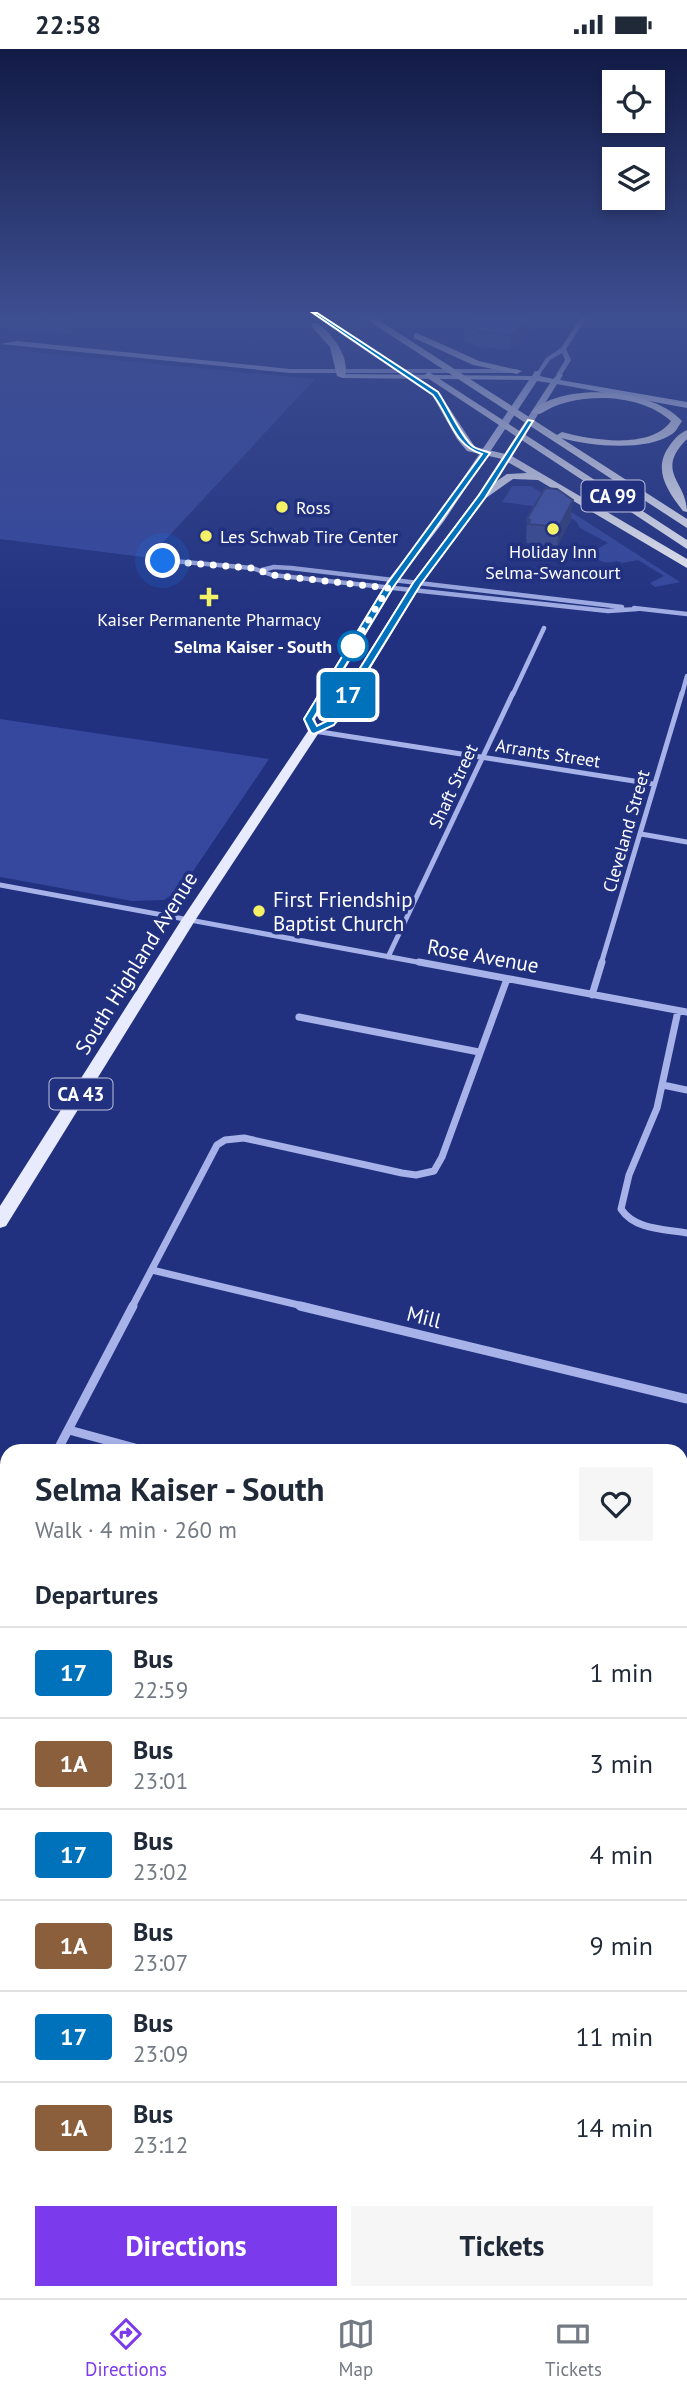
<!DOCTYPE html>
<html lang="en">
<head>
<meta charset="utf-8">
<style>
  :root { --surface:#fff; --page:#f6f6f7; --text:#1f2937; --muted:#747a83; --line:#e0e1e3; --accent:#7c3aed }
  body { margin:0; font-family:"PT Sans",sans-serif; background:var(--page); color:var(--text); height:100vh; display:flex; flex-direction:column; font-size:26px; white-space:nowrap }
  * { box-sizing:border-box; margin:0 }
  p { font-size:23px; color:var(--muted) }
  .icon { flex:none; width:38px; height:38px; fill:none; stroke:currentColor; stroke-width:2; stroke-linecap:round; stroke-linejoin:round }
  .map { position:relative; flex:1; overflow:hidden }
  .drawer { position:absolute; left:0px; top:1395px; width:688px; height:856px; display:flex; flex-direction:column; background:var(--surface); border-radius:21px 21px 0 0; box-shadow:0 4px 10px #0003 }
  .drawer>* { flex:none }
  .badge { padding:0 14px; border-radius:5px; font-size:24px; line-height:46px }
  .tools { position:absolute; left:602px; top:21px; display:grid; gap:14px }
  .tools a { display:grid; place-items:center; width:63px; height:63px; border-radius:0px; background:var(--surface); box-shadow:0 4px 10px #0003; font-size:35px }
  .you { position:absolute; width:35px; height:35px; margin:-18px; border:5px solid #fff; border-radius:50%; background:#1a73e8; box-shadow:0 0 0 10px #1a73e833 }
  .map>.badge { position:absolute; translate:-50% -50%; box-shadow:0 0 0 4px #fff }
  h2 { padding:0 35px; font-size:26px; line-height:63px }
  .round { display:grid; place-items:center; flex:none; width:74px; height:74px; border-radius:0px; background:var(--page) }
  .headline { display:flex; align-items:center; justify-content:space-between; height:119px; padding:0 35px }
  h1 { font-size:33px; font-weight:600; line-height:52px }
  .action { display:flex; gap:14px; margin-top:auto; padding:14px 35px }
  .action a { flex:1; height:80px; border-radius:0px; background:var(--accent); color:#fff; font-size:28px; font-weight:600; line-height:80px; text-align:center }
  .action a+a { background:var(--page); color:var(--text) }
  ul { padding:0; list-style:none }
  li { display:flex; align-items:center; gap:21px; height:91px; padding:0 35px; border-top:2px solid var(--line) }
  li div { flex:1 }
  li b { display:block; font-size:26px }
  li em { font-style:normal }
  li .badge { min-width:77px; font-weight:700; text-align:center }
  .status { display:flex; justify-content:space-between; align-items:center; height:49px; padding:0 35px; background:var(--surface); direction:ltr }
  .status svg { height:19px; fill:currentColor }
  .tabs { display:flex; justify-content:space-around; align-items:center; height:98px; border-top:2px solid var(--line); background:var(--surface); font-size:19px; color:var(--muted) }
  .tabs a { display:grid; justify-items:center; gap:4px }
  .tabs .on { color:var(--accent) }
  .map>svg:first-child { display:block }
  .green { fill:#35489e }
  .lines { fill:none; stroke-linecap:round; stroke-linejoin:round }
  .street-far4 { stroke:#a6b2e8; stroke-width:4.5 }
  .street-far3 { stroke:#a6b2e8; stroke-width:5 }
  .street-far2 { stroke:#a6b2e8; stroke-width:7 }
  .street-far1 { stroke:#a6b2e8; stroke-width:9 }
  .street { stroke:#a6b2e8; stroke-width:11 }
  .secondary { fill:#d1d7f6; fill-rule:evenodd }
  .primary { fill:#e8ebfd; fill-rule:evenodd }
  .highway { fill:#fff; fill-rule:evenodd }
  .wall { fill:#3b4b90 }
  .shaded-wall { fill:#303d75 }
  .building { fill:#4557a7; stroke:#303d75; stroke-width:2 }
  .line { fill:#0072bc; stroke:#fff; stroke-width:2 }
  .walk { stroke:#fff; stroke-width:7; stroke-dasharray:0 12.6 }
  .poi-dot { fill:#f4f167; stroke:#213180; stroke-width:2.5 }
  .stop-dot { fill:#fff; stroke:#0072bc; stroke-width:3.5 }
  .labels { text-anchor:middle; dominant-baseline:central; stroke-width:7; stroke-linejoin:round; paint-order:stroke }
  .far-poi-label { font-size:18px; fill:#fff; stroke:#213180; text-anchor:start }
  .far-stop-label { font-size:18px; font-weight:bold; fill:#fff; stroke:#213180; text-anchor:end }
  .far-street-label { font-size:18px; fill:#fff; stroke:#213180 }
  .shield { fill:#213180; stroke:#bcc1d9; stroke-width:2 }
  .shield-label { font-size:19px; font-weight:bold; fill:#fff }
  .poi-label { font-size:21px; fill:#fff; stroke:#213180; text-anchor:start }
  .street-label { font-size:21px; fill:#fff; stroke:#213180 }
</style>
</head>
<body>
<div class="status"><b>22:58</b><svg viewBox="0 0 49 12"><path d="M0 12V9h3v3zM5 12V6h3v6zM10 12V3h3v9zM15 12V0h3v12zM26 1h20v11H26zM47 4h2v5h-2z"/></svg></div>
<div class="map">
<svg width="687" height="2249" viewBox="0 0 687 2249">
  <rect width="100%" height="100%" fill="#213180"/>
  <path class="green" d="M0,300L315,330L154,503L143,508L0,490Z
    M512,437H531L680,533L655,538L650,534L664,527L638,511L622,514L617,512C604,515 599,513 590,504L608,494L580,479L576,472L555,460L502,453Z
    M0,670L269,710L181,840L164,851L132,852L0,828Z"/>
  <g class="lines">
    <path class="street-far4" d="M150,510L252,519L272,526L608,562L637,560
      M262,521L274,518L291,519L622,558
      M634,559L687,565
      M513,645L544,579
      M682,645L687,627"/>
    <path class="street-far3" d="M314,682L653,735
      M641,785L687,793
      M0,836L428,915
      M388,908L513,644
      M601,915L682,644"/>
    <path class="street-far2" d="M419,913L687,963
      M592,946L602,913
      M678,962L657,1059L629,1126L621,1160C635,1181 664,1180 687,1184
      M299,968L479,1003
      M663,1036L687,1041
      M152,1221L307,1258
      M132,1258L217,1096L225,1091L244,1089L402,1124L416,1126L434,1122L442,1108L507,930"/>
    <path class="street-far1" d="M300,1257L687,1350
      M69,1381L146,1402
      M57,1402L133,1257
      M0,1508L7,1495
      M681,1559L687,1561
      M0,1619L7,1621"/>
    <path class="street" d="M681,1837L687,1839"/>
    <path class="secondary" d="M583,265H589L566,300L571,311L561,327L556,326L565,311L562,304L550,311L540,325H536L546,309L561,299Z
      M17,292L290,320H517L520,322L517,324H290L0,295Z"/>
    <path class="primary" d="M535,322H541L540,327L553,330L559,324L563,326L560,331L687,353V359L557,335L487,447L422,535L337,674L318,685L196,870L6,1177L0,1179V1157L182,870L308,682L303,670L388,531L437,468L529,331L342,329L338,327L342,325L532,327ZM537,332L550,334L478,446L412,534L326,672L317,676L315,670L398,532L444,472Z"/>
    <path class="highway" d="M310,265H321L438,342L475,398L510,406L687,510V519L538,431L513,430L486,449H478V445L507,425L527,424L502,410L467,402L457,390L432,346Z
      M358,265H369L557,386L562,383C591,391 651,401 671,372C640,343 574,342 540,365L531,363C563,332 653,339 682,372C679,376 676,383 672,385C646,403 590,397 561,389L687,470V479Z
      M312,274H318C334,288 350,307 345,329L337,327L330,298L312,278Z
      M417,284L479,312L522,322L517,325L473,316L414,289V285Z
      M429,323L687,491V500L426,328L424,326Z
      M687,381V390C654,423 687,432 687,463L683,462C667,441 652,420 670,396C675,389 680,384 687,381Z"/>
  </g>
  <path class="wall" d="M3,265H99L71,285L7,279L6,274H4Z
    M479,265H537L536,276L510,301L480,298L464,292L465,277Z
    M527,470H571L557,498L526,494L527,490H526Z"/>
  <path class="shaded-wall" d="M80,265H99L71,285L69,273Z
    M533,265H537L536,276L510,301L511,286Z
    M573,451L571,470L557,498L559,478Z"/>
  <path class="building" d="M7,265H80L69,273L5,266Z
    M479,265H533L511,286L481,283L465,277Z
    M545,439L557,440L573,451L559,478L528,475L530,471L527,470Z"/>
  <linearGradient id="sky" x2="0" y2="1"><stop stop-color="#121b46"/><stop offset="0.46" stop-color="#3d4e91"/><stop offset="1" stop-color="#3d4e91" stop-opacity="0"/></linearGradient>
  <rect width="687" height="580" fill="url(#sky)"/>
  <path class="line" d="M313,264H317L438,343C447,356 464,393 474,398C479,401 485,402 490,404L392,540L313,670L317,677L327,672L413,534L479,446L528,371L533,372L485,449L421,535L334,676L314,685L311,684L304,670L384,539L482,405C454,397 450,368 433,346Z"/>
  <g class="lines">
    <path class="walk" d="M163,512L252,519L272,526L388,539L353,597"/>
  </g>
  <g class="poi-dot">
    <circle cx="282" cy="458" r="7"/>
    <circle cx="553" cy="480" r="7"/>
    <circle cx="206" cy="487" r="7"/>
    <path d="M205.5 537.5h7v7h7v7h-7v7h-7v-7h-7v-7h7z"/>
    <circle cx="259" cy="862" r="7"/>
  </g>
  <circle class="stop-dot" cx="353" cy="597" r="14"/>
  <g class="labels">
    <g class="far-poi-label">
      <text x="296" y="458">Ross</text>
      <text x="220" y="487">Les Schwab Tire Center</text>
      <text x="553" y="502" text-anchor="middle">Holiday Inn<tspan x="553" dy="21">Selma-Swancourt</tspan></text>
      <text x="209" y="570" text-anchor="middle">Kaiser Permanente Pharmacy</text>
    </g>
    <g class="far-stop-label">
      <text x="332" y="597">Selma Kaiser - South</text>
    </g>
    <g class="far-street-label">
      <text transform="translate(548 704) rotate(9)">Arrants Street</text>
      <text transform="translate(453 737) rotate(-65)">Shaft Street</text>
      <text transform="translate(626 782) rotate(-74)">Cleveland Street</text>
    </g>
    <g class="shield">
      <rect x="581.5" y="431.5" width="63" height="31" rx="5"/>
      <rect x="49.5" y="1029.5" width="63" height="31" rx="5"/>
    </g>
    <g class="shield-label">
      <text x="613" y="447">CA 99</text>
      <text x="81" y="1045">CA 43</text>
    </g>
    <g class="poi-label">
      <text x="273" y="850">First Friendship<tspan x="273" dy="24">Baptist Church</tspan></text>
    </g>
    <g class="street-label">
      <text transform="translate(483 907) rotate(10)">Rose Avenue</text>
      <text transform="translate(136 914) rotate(-58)">South Highland Avenue</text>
      <text transform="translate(424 1268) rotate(14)">Mill</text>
    </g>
  </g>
</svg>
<div class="tools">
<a><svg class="icon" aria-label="locate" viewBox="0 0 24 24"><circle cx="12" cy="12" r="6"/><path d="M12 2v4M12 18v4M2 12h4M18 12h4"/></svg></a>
<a><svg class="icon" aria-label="layers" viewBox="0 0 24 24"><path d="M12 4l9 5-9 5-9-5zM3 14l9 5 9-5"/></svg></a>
</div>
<div class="you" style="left:163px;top:512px"></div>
<b class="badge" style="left:348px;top:646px;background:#0072bc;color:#fff">17</b>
<section class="drawer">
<div class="headline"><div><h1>Selma Kaiser - South</h1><p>Walk · 4 min · 260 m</p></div><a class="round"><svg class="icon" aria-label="heart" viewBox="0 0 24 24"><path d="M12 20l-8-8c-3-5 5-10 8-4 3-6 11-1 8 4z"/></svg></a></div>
<h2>Departures</h2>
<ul>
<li><span class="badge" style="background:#0072bc;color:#fff">17</span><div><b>Bus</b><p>22:59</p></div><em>1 min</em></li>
<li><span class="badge" style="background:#8b5e3c;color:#fff">1A</span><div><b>Bus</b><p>23:01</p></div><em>3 min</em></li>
<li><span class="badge" style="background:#0072bc;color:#fff">17</span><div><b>Bus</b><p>23:02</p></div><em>4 min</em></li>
<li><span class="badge" style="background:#8b5e3c;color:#fff">1A</span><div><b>Bus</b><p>23:07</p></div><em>9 min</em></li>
<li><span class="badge" style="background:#0072bc;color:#fff">17</span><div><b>Bus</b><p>23:09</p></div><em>11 min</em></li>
<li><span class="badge" style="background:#8b5e3c;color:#fff">1A</span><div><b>Bus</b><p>23:12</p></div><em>14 min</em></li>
</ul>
<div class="action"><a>Directions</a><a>Tickets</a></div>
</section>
</div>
<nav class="tabs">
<a class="on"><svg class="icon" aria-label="directions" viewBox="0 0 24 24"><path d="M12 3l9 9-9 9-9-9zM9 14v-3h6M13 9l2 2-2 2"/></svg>Directions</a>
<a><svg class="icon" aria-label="map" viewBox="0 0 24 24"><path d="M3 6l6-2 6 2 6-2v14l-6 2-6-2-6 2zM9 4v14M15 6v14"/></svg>Map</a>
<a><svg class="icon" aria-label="tickets" viewBox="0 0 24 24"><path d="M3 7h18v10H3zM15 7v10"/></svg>Tickets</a>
</nav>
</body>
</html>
